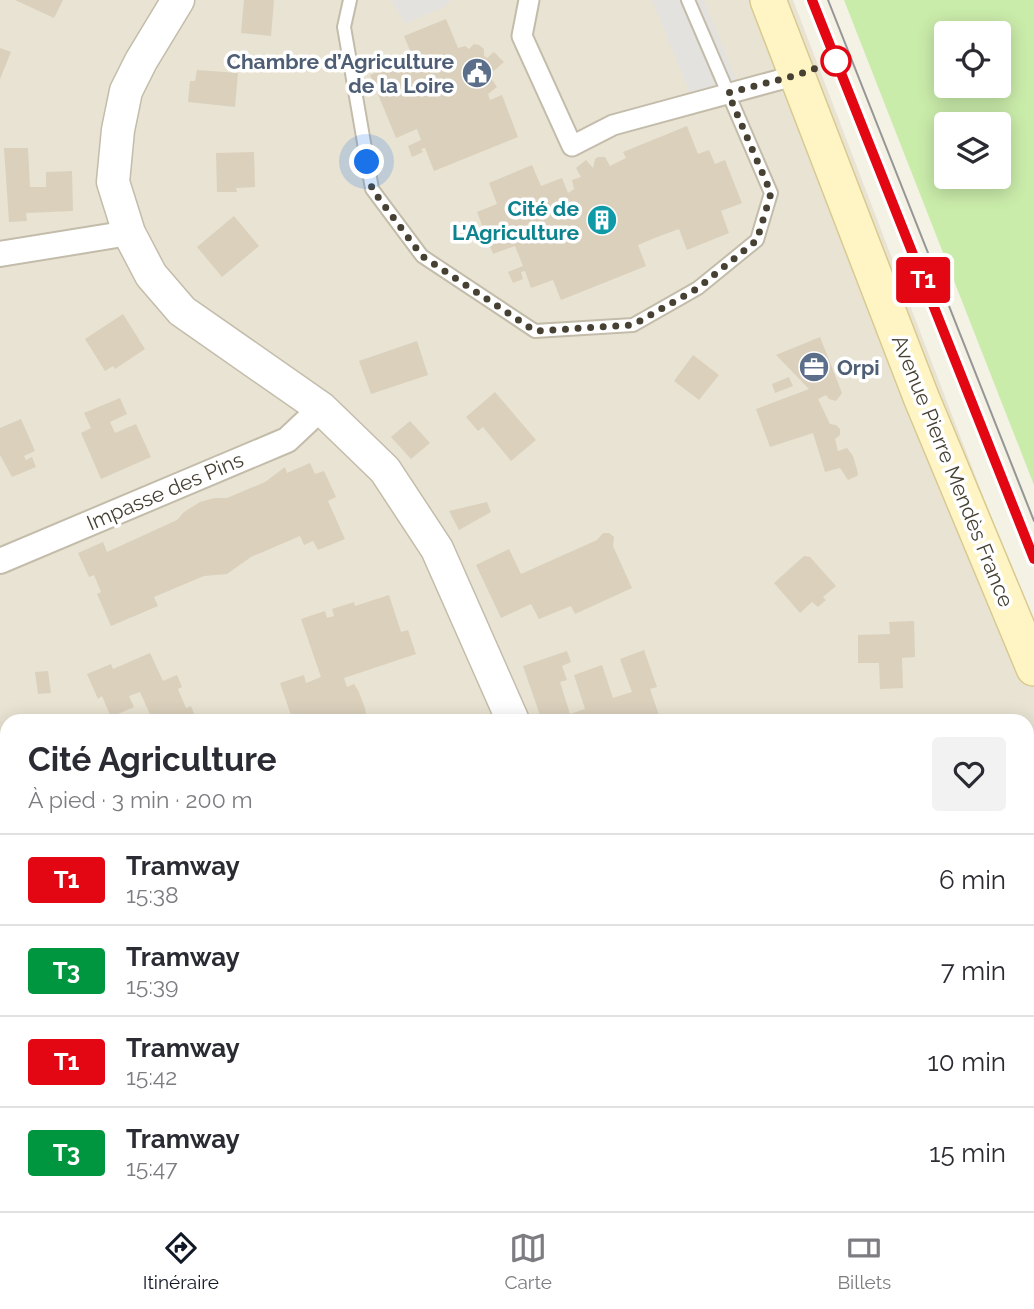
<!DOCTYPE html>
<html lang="fr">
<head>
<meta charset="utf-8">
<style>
  :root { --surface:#fff; --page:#f2f2f3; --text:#2b2b33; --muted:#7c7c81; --line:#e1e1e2; --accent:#111827 }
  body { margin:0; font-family:Raleway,sans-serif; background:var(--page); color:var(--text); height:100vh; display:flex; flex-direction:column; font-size:26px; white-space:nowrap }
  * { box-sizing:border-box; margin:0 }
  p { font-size:23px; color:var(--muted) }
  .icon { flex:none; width:38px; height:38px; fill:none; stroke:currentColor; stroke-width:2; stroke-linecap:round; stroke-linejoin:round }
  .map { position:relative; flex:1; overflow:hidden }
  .panel { position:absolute; left:0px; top:714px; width:1034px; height:497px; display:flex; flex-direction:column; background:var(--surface); border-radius:21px 21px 0 0; box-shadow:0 4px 18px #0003 }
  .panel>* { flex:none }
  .badge { padding:0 14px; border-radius:5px; font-size:24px; line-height:46px }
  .fabs { position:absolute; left:934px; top:21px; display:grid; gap:14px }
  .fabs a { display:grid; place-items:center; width:77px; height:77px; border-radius:7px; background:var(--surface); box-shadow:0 4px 18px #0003; font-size:35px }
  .you { position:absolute; width:35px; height:35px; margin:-18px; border:5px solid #fff; border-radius:50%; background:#1a73e8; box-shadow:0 0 0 10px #1a73e833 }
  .map>.badge { position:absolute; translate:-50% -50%; box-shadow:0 0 0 4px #fff }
  .round { display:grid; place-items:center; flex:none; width:74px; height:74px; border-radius:7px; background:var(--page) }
  .overview { display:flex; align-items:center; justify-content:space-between; height:119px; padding:0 28px }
  h1 { font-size:33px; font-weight:700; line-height:52px }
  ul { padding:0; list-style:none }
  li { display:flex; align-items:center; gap:21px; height:91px; padding:0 28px; border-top:2px solid var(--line) }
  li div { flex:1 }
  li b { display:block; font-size:26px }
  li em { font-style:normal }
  li .badge { min-width:77px; font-weight:700; text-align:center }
  .menu { display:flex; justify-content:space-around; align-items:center; height:98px; border-top:2px solid var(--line); background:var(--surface); font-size:19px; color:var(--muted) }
  .menu a { display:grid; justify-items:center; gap:4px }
  .menu .current { color:var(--accent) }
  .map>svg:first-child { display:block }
  .residential { fill:#e9e3d3 }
  .green { fill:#caecaa; fill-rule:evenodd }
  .parking { fill:#e4e2de }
  .building { fill:#dad0bc }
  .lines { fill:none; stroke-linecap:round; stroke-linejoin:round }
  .service-casing { stroke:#c3bcaa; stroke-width:16 }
  .pedestrian-casing { stroke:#c3bcaa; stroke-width:23 }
  .minor-casing { stroke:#c3bcaa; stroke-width:28 }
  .tertiary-casing { stroke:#c3bcaa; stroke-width:35 }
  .secondary-casing { stroke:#d8ca90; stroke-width:38 }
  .service { stroke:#fff; stroke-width:12 }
  .pedestrian { stroke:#fff; stroke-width:19 }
  .minor { stroke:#fff; stroke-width:24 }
  .tertiary { stroke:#fff; stroke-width:32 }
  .secondary { stroke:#fff5c4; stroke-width:35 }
  .tram { stroke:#969696; stroke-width:2 }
  .line-casing { stroke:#fff; stroke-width:16 }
  .line { stroke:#e30613; stroke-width:10 }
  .walk { stroke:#474134; stroke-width:7; stroke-dasharray:0 12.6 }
  .stop-dot { fill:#fff; stroke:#e30613; stroke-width:3.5 }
  .labels { text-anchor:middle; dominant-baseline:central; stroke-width:7; stroke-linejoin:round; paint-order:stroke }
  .service-label { font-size:21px; font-weight:bold; fill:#4e5e75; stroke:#fff; text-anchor:end }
  .culture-label { font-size:21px; font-weight:bold; fill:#0d838f; stroke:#fff; text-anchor:end }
  .street-label { font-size:21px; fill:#474134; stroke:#fff }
</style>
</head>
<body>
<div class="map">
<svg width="1034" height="1211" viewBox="0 0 1034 1211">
  <rect width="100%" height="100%" fill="#f4f1e5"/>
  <path class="residential" d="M0,0H793L1034,629V954H1027V721H7V1204H667L670,1211H0Z"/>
  <path class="green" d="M844,0H1034V485ZM947,33H999V86H947ZM947,124H999V177H947Z"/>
  <path class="parking" d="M391,0H451L444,7L405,24Z
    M652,0H704L736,80L691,96Z
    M723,1204H812L811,1211H722Z"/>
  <path class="building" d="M15,0H63L54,18Z
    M244,0H274L271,36L241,33Z
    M446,19L458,48L465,46L469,49L474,44L479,45L484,49V56L487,58L494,52L504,62L489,75L497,87L488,94L490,100L502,95L518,137L434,171L425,148L421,149L423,152L412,157L408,146L421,140L417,129L396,138L370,75L413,58L404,36Z
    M0,48L11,52L0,79Z
    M197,70L238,73L235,107L188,102L190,81H195Z
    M687,126L698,154L709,150L715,164L725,160L742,203L721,211L729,233L687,250L679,229L657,237L638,245L646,266L561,300L553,280L531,288L525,271L521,272L523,279L513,283L508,272L523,266L515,246L493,254L477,212L497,204L489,183L532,165L541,186L562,178L568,193L574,189L572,180L581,177L576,168L586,160L593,168L595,159L598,157H605L610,166L626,158L623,152Z
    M4,148H28L30,187H46V172L72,171L73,211L26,213L27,221L9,222Z
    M254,152L255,187L236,188L237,192H217L216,153Z
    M234,216L259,246L222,277L197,247Z
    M123,314L145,349L115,369L113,366L105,371L85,339Z
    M820,337L842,393L836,401L829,399L826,395L818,399L830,424L836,425L840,429V435L835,439L838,451L847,448L853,456L858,473L857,476L848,480L840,468L825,472L813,433L770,447L756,409L809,389L776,355Z
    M417,341L428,375L371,394L359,361Z
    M693,355L719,375L699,400L674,381Z
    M789,377L793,386L775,393L772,384Z
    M495,392L536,440L511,461L483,427L478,431L466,417Z
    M120,398L127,414L110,422L115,433L136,424L151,457L101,479L81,433L91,428L84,413Z
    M21,419L35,451L24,456L26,460L32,457L36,467L12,477L0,455V428Z
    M410,421L430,443L411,459L391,437Z
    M310,463L315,474L324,471L336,497L328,501L345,539L318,550L313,541L304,545L300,536L251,557L227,574L204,576L154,597L158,606L111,626L97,594L101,592L94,575L89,577L78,553L103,542L107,552L177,520L184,512L200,502L214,498H227L265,482L285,467L287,473Z
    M487,502L491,512L459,530L449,511Z
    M603,533H609L614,537L613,546L632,588L575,614L571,606L539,619L531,604L501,618L476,565L509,549L521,574L597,540Z
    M804,556L810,557L836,586L823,597L826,600L818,607L812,602L800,613L774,583Z
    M389,595L401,632L408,630L416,654L344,678L347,687L354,684L358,690L365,708L367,721H293L280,683L304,675L306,683L321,677L301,619L325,611L327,618L334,616L332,609L354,602L355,606Z
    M914,621L915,657L902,658L903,688L880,689L879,663H858V635L890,634L889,622Z
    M644,650L657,687L650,689L661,721H542L523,666L567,651L571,662L562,666L567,680L560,682L570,714L585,709L574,675L602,665L613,698L632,692L620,659Z
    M150,653L163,681L177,675L182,687L178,689L186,708L191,706L196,718L189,721H153L140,692L129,696L134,707L111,717L102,696L98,699L87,674L111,664L113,669Z
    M48,671L51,693L38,694L35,672Z
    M484,715L486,721H466V720Z
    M1027,850H1031L1034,890V924H1027Z
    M7,894V960L0,961V896Z
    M1027,1104L1034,1112V1159L1027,1151Z
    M241,1204H274L276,1211H243Z
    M387,1204H417V1211H387Z
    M565,1204H590L592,1211H546Z"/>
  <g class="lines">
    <g class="service-casing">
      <path id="service" d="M350,0L344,27L372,189L422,256L535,331L633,325L698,288L757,240L771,193L688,0"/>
    </g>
    <g class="pedestrian-casing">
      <path id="pedestrian" d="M529,0L522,36L572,146L613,125L797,75"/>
    </g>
    <g class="minor-casing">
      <path id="minor" d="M0,254L129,233
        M0,561L287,440L321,408
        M1027,779L1034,778
        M0,1022L7,1020
        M494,1204L497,1211
        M352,1211V1204"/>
    </g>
    <g class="tertiary-casing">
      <path id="tertiary" d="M178,0L141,61L126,91L118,130L113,182L129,233L151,275L182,311L321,408L385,470L437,549L513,721
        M634,1204L637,1211"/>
    </g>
    <g class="secondary-casing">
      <path id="secondary" d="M768,0L921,397L1034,668"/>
    </g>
    <use href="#service" class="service"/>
    <use href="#pedestrian" class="pedestrian"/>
    <use href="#minor" class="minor"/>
    <use href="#tertiary" class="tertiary"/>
    <use href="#secondary" class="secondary"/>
    <path class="tram" d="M812,0L1034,559
      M828,0L1034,521"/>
  </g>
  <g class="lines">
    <g class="line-casing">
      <path id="line" d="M812,0L1034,559"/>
    </g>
    <use href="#line" class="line"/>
    <path class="walk" d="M367,162L372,189L422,256L535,331L633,325L698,288L757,240L771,193L728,93L797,75L836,61"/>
  </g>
  <defs>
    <g id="civic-disc" transform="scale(1.575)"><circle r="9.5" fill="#5c6f8a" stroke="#fff"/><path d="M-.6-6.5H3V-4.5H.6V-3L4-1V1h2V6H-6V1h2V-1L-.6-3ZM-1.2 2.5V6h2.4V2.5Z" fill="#fff"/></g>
    <g id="building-disc" transform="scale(1.575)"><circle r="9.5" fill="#0f9aa8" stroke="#fff"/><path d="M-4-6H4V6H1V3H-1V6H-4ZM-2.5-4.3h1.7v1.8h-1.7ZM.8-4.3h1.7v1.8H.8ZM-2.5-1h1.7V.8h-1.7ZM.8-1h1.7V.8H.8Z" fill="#fff"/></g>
    <g id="office-disc" transform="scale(1.575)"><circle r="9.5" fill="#5c6f8a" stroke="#fff"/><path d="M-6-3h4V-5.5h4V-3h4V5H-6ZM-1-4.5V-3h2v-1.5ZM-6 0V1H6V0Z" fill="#fff"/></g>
  </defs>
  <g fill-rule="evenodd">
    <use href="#civic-disc" x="477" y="73"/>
    <use href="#building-disc" x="602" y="220"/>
    <use href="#office-disc" x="814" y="367"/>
  </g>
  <circle class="stop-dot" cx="836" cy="61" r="14"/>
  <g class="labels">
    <g class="service-label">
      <text x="454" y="61">Chambre d’Agriculture<tspan x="454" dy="24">de la Loire</tspan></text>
      <text x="837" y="367" text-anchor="start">Orpi</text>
    </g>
    <g class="culture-label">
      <text x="579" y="208">Cité de<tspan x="579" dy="24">L'Agriculture</tspan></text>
    </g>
    <g class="street-label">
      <text transform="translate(953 471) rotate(68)">Avenue Pierre Mendès France</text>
      <text transform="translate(165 491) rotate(-23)">Impasse des Pins</text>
    </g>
  </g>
</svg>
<div class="fabs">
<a><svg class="icon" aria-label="locate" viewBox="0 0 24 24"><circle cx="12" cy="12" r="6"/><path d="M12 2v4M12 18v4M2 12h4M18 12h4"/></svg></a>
<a><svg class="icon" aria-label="layers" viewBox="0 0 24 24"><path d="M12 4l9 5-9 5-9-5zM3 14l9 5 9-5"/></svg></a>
</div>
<div class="you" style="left:367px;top:162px"></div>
<b class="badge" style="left:923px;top:280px;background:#e30613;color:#fff">T1</b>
<section class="panel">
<div class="overview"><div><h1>Cité Agriculture</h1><p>À pied · 3 min · 200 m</p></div><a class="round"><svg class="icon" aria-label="heart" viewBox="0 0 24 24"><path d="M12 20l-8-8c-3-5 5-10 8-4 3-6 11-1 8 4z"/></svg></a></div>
<ul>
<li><span class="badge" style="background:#e30613;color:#fff">T1</span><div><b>Tramway</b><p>15:38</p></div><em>6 min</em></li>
<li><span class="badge" style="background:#009640;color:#fff">T3</span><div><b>Tramway</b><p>15:39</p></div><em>7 min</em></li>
<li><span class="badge" style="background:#e30613;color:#fff">T1</span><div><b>Tramway</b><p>15:42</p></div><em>10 min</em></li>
<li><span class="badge" style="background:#009640;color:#fff">T3</span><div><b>Tramway</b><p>15:47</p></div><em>15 min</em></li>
</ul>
</section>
</div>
<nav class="menu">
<a class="current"><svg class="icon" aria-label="directions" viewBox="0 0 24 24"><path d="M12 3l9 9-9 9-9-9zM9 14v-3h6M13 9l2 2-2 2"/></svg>Itinéraire</a>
<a><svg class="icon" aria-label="map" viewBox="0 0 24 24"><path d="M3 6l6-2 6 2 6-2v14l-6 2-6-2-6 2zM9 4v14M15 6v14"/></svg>Carte</a>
<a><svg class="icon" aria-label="tickets" viewBox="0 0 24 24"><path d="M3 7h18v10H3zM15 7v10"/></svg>Billets</a>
</nav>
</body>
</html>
